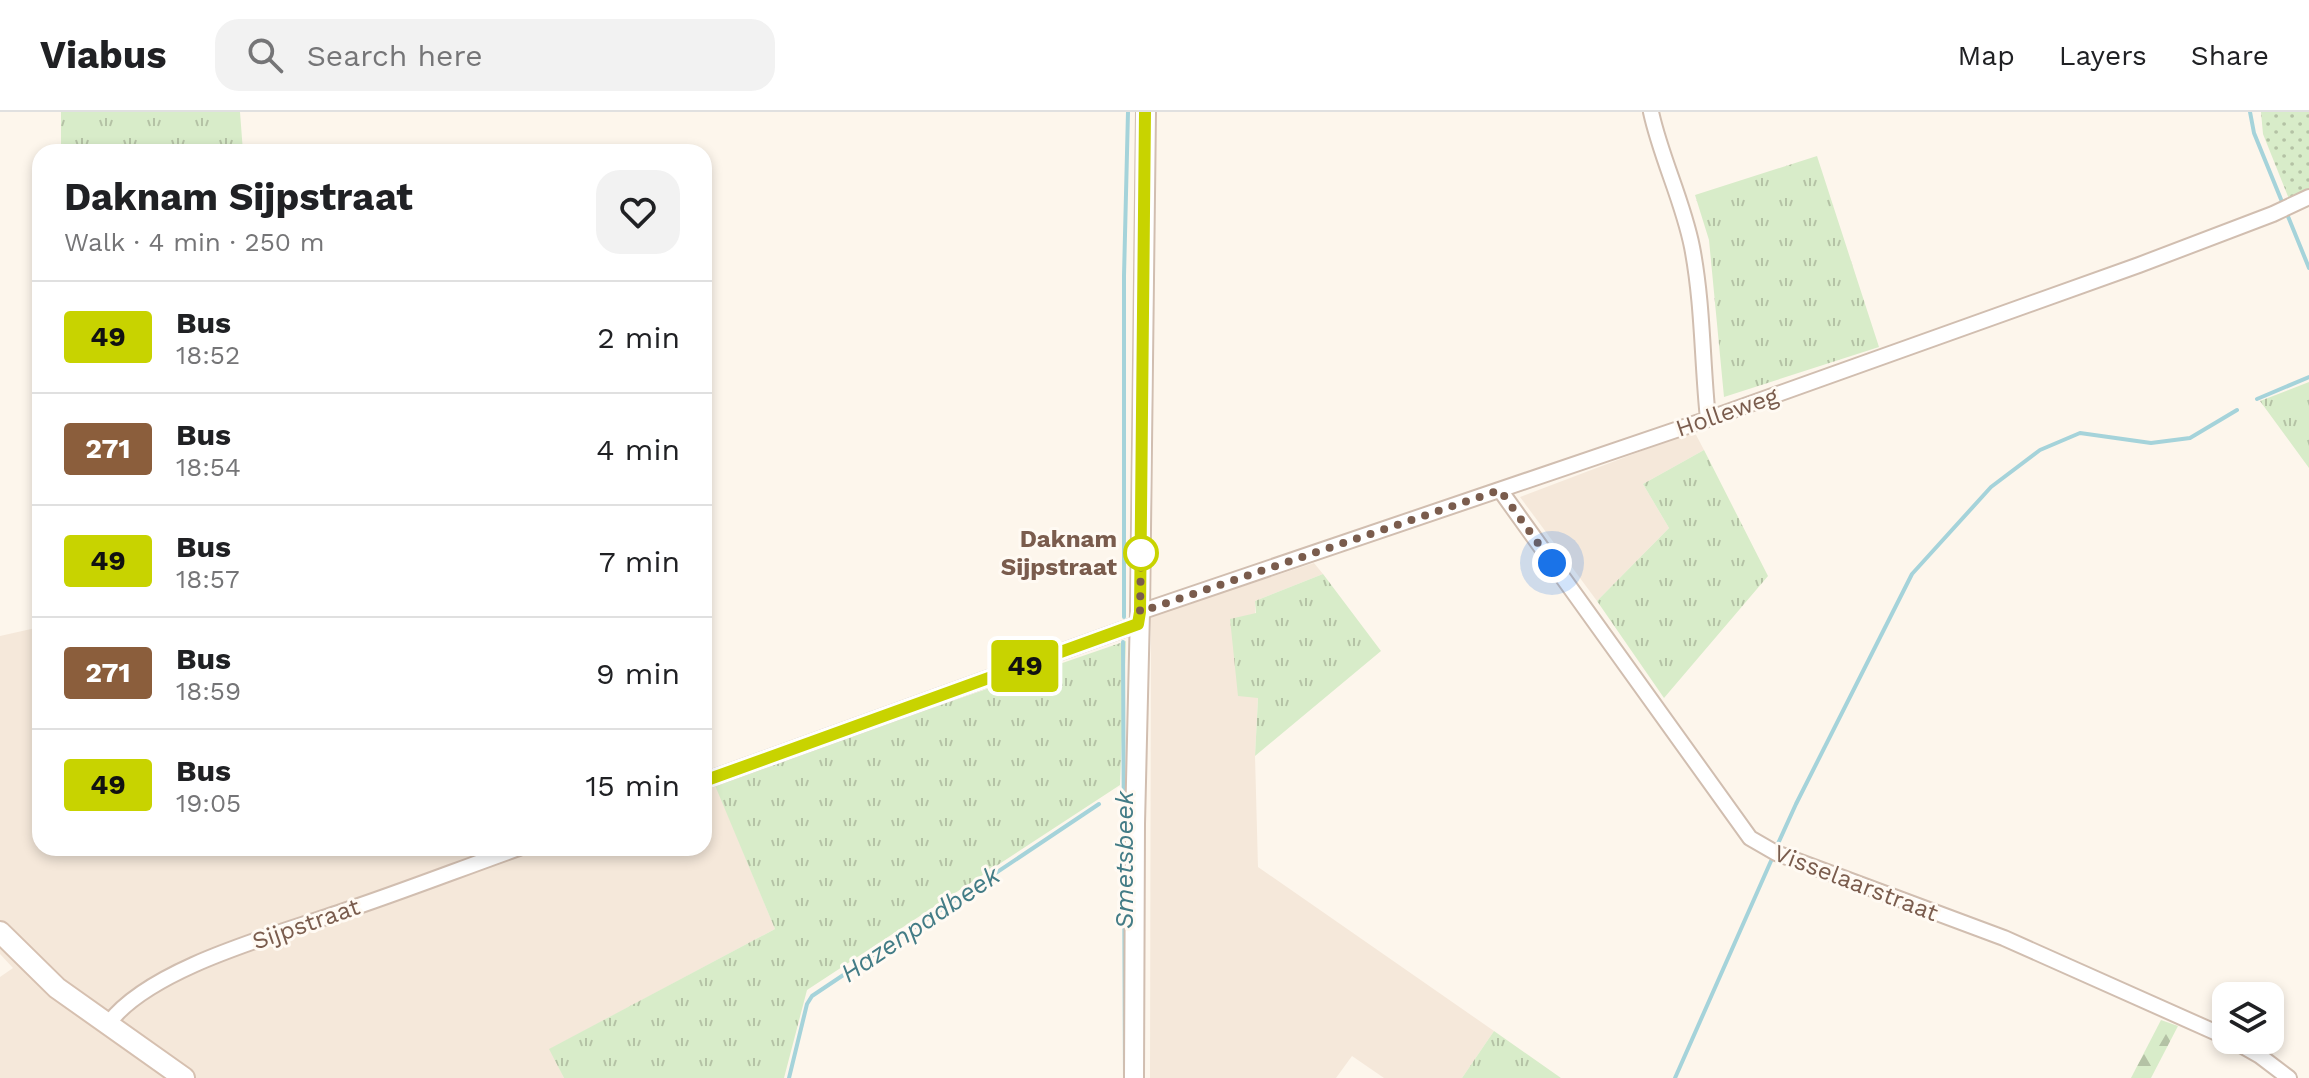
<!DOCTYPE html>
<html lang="en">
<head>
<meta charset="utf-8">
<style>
  :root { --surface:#fff; --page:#f2f2f2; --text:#202124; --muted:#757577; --line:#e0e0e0 }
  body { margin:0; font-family:"Work Sans",sans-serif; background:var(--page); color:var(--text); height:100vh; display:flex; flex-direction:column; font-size:30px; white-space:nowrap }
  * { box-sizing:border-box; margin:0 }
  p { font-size:26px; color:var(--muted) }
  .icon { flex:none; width:44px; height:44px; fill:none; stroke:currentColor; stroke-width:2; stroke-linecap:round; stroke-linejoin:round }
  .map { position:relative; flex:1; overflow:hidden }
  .sheet { position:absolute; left:32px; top:32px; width:680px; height:712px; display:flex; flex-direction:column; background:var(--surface); border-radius:24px; box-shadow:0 4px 12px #0003 }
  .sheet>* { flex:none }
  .badge { padding:0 16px; border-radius:6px; font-size:28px; line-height:52px }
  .controls { position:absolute; left:2212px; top:870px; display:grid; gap:16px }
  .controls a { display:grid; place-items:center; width:72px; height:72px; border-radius:16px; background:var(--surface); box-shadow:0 4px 12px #0003; font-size:40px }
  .you { position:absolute; width:40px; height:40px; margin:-20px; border:6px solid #fff; border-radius:50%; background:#1a73e8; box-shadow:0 0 0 12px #1a73e833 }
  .map>.badge { position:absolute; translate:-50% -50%; box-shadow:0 0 0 4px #fff }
  .round { display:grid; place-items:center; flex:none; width:84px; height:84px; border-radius:24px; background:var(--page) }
  .overview { display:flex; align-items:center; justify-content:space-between; height:136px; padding:0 32px }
  h1 { font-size:38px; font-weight:700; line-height:60px }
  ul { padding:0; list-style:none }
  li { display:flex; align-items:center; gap:24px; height:112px; padding:0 32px; border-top:2px solid var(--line) }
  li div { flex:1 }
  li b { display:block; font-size:30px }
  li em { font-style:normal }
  li .badge { min-width:88px; font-weight:700; text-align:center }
  header { display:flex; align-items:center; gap:48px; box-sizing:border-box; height:112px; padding:0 40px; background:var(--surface); border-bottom:2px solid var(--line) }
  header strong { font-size:38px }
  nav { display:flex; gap:44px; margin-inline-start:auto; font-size:28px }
  .search { width:560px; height:72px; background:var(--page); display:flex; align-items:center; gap:20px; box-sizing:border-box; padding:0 28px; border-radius:24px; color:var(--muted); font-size:30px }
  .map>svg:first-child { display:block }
  .residential { fill:#f5e8da }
  .grass { fill:url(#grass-tufts) }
  .forest { fill:url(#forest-firs) }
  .park { fill:url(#park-dots) }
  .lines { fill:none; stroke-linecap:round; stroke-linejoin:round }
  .stream { stroke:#a5d3da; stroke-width:4 }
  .minor-casing { stroke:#d1beb0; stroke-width:18 }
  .tertiary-casing { stroke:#d1beb0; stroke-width:22 }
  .secondary-casing { stroke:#d6c0b0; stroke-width:24 }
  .minor { stroke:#fff; stroke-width:14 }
  .tertiary { stroke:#fff; stroke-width:18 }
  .secondary { stroke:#fff; stroke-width:20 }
  .line-casing { stroke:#fff; stroke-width:18 }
  .line { stroke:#c8d300; stroke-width:12 }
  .walk { stroke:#7a5c4d; stroke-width:8; stroke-dasharray:0 14.4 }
  .stop-dot { fill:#fff; stroke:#c8d300; stroke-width:4 }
  .labels { text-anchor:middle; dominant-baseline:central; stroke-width:6; stroke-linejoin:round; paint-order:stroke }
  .street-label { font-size:24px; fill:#7a5c4d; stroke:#fffaf3 }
  .stop-label { font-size:24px; font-weight:bold; fill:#7a5c4d; stroke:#fffaf3; text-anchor:end }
  .water-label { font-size:26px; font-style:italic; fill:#437c86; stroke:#fffaf3 }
</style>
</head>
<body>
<header>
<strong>Viabus</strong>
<div class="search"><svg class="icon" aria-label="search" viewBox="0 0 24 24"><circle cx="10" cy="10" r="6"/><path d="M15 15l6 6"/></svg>Search here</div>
<nav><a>Map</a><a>Layers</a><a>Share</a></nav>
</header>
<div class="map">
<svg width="2309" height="966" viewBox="0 0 2309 966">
  <defs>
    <pattern id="grass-tufts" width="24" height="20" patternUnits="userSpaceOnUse" patternTransform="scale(2)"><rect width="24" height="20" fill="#d8ecc9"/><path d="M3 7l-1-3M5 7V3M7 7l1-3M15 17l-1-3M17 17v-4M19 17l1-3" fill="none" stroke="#b4c2a5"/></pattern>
    <pattern id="forest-firs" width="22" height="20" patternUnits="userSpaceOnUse" patternTransform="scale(2)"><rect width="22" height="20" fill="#d8ecc9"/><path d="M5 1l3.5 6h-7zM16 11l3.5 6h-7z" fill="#b4c2a5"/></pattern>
    <pattern id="park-dots" width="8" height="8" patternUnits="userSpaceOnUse" patternTransform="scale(2)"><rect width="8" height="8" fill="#d8ecc9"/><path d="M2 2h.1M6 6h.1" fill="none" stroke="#b4c2a5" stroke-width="1.8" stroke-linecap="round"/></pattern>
  </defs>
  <rect width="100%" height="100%" fill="#fdf6ec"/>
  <path class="residential" d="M1694,319L1704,338L1643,372L1669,416L1597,489L1520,385Z
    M1314,451L1323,462L1255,489L1258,585L1255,644L1258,755L1494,919L1462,966H1384L1352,944L1336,966H1150L1151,504Z
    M40,515V736H704V653L707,652L775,817L550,937L564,966H0V865L13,856L0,842V524Z"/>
  <path class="grass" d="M61,0H240L243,40H61Z
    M1817,44L1879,235L1724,285L1709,128L1695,83Z
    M2309,270V356L2260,289Z
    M1704,338L1768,464L1664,586L1597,489L1669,416L1643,372Z
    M1323,462L1381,539L1255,644L1258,586L1238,584L1230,507L1256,501L1255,489Z
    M1126,529L1120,673L807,878L784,966H564L549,937L775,817L714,671Z
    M1494,919L1561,966H1462Z"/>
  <path class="forest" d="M2161,908L2178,914L2151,966H2131Z"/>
  <path class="park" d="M2261,0H2309V77L2289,87L2263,22Z"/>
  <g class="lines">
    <path class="stream" d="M2250,0L2254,21L2309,156
      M2257,287L2309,265
      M1124,505V164L1128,0
      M1123,530L1125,966
      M1776,736L1796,692L1912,462L1991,375L2040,338L2080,321L2151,331L2190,326L2237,298
      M789,966L807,892L812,884L1099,692
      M1675,966L1771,749"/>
    <g class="minor-casing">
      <path id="minor" d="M1651,0C1661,46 1683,89 1692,135C1703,192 1702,250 1708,307
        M1500,378L1750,726L1776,741L2004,826L2226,925
        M1140,500L1708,307L2139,153L2273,102L2309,85
        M704,669L1138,512
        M108,912C149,856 275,823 341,800C401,780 460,757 519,736
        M2232,928L2260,944L2289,966"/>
    </g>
    <g class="tertiary-casing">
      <path id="tertiary" d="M1134,966L1135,712L1140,500L1146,0"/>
    </g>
    <g class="secondary-casing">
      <path id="secondary" d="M0,820L57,876L184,966"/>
    </g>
    <use href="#minor" class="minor"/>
    <use href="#tertiary" class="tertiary"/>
    <use href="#secondary" class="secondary"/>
  </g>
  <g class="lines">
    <g class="line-casing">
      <path id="line" d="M704,669L1138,512L1140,500L1145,0"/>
    </g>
    <use href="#line" class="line"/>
    <path class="walk" d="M1141,441L1140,500L1500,378L1552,451"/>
  </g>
  <circle class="stop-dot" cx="1141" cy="441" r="16"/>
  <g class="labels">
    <g class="street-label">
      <text transform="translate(1727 300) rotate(-19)">Holleweg</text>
      <text transform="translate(1856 771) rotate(21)">Visselaarstraat</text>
      <text transform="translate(306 812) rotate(-19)">Sijpstraat</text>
    </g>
    <g class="stop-label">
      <text x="1117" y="427">Daknam<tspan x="1117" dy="28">Sijpstraat</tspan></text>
    </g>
    <g class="water-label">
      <text transform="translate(1124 748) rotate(-90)">Smetsbeek</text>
      <text transform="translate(920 812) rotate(-34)">Hazenpadbeek</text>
    </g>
  </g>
</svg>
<div class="controls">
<a><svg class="icon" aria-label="layers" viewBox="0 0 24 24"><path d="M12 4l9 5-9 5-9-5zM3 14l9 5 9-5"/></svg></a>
</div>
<div class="you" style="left:1552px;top:451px"></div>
<b class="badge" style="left:1025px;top:554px;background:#c8d300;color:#111">49</b>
<section class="sheet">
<div class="overview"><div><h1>Daknam Sijpstraat</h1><p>Walk · 4 min · 250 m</p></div><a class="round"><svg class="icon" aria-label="heart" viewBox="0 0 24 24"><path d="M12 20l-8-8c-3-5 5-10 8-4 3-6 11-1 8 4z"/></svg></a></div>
<ul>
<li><span class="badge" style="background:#c8d300;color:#111">49</span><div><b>Bus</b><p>18:52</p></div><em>2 min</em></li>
<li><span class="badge" style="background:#8b5e3c;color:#fff">271</span><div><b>Bus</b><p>18:54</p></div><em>4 min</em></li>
<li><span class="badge" style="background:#c8d300;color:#111">49</span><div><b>Bus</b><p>18:57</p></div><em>7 min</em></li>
<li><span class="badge" style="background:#8b5e3c;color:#fff">271</span><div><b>Bus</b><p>18:59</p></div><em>9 min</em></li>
<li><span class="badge" style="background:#c8d300;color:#111">49</span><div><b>Bus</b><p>19:05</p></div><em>15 min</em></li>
</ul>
</section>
</div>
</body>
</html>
